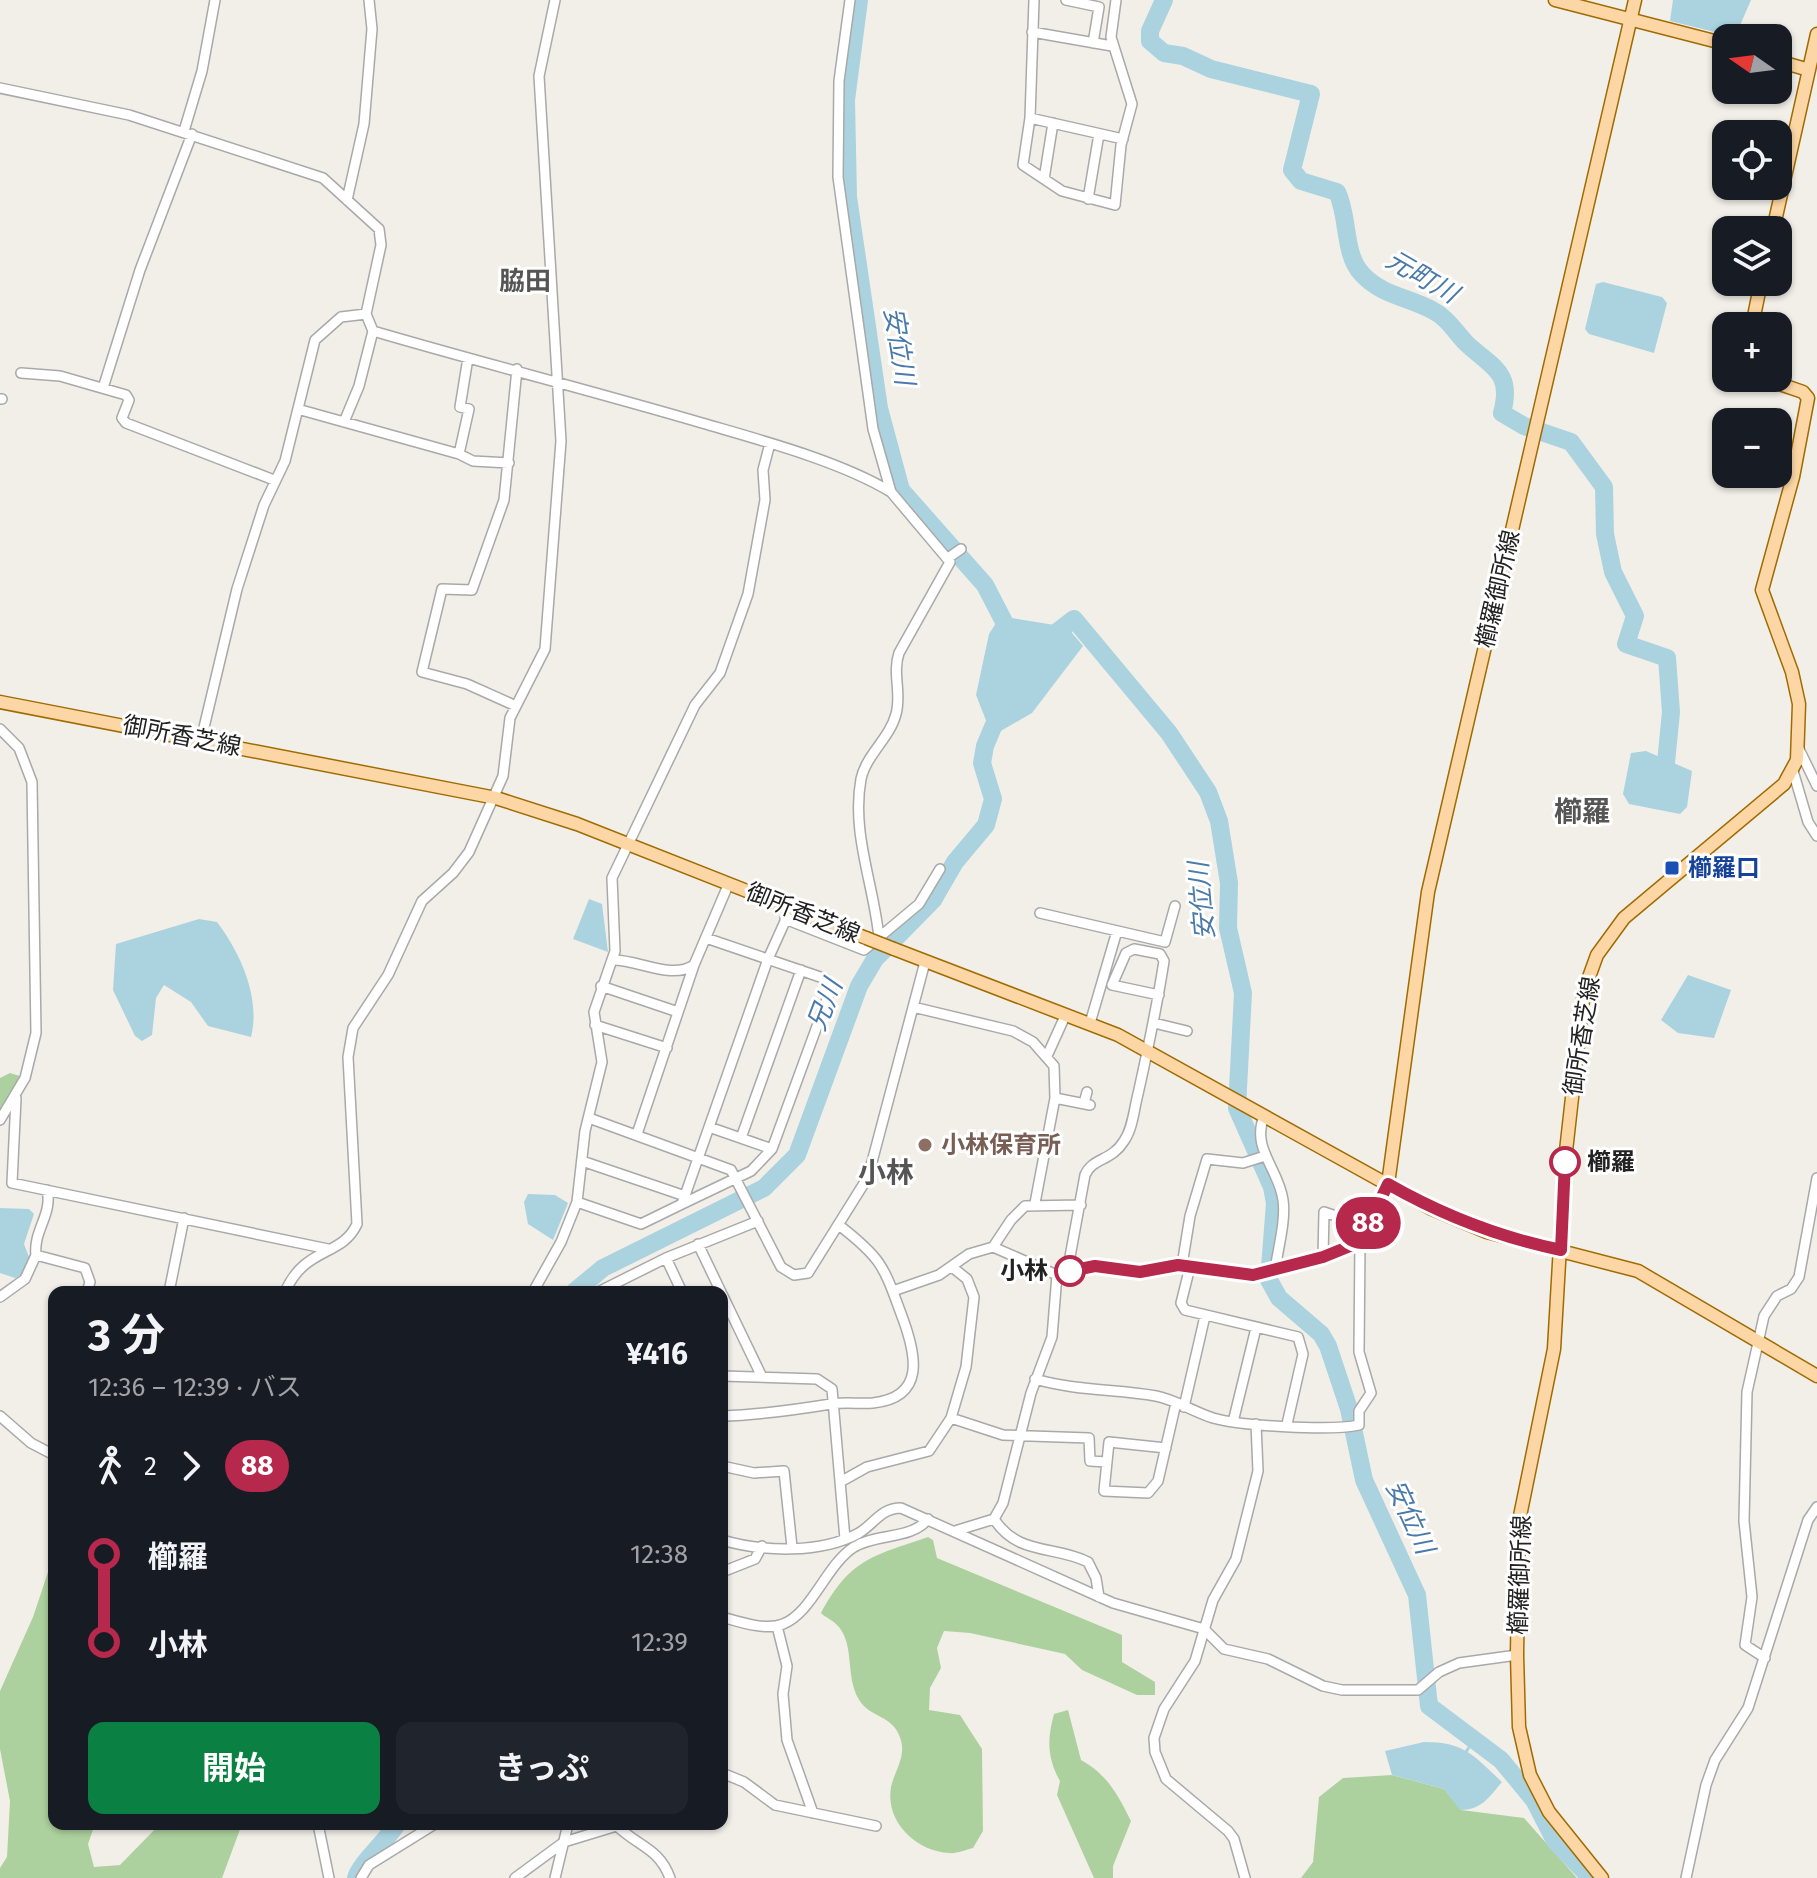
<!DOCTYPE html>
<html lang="ja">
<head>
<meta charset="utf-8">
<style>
  :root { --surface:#171b24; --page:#20242c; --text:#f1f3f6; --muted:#9ea1a6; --accent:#0b8043 }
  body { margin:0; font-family:"Fira Sans","Noto Sans JP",sans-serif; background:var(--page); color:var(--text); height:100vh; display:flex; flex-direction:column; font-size:30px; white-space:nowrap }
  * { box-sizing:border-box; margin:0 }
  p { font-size:26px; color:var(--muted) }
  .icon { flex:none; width:44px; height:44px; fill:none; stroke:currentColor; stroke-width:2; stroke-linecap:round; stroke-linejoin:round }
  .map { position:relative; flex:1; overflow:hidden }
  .panel { position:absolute; left:48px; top:1286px; width:680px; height:544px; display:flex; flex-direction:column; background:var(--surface); border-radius:16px; box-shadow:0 2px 6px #0004 }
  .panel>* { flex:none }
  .badge { padding:0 16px; border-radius:26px; font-size:28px; line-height:52px }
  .needle { width:52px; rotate:284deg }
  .tools { position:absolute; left:1712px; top:24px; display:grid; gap:16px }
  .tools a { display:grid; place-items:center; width:80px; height:80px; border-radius:16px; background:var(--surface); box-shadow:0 2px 6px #0004; font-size:40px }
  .map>.badge { position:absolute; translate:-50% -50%; box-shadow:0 0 0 4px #fff }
  .legs { display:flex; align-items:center; gap:12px; height:88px; padding:0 40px; font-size:26px }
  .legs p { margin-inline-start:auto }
  .head { display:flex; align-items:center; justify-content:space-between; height:136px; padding:0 40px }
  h1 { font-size:44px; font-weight:700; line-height:60px }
  .cta { display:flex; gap:16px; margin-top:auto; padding:16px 40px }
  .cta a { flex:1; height:92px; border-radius:16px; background:var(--accent); color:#fff; font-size:32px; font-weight:700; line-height:92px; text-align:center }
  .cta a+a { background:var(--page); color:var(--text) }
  ul { padding:0 40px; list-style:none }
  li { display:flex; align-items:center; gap:28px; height:88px; font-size:30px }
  li i { display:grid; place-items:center; width:12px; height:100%; margin:0 10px; background:currentColor }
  li i::after { content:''; width:20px; height:20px; margin:-10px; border:6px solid; border-radius:50%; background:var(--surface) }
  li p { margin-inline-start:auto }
  li:first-child i { background:linear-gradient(#0000 50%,currentColor 0) }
  li:last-child i { background:linear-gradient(currentColor 50%,#0000 0) }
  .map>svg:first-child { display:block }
  .forest { fill:#add19e }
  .water { fill:#aad3df }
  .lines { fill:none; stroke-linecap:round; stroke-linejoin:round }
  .stream { stroke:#aad3df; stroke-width:3 }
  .river { stroke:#aad3df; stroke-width:18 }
  .minor-casing { stroke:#a9a9a9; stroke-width:12 }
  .major-casing { stroke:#a06b00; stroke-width:15 }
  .minor { stroke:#fff; stroke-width:9 }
  .major { stroke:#fcd6a4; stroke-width:12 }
  .major-bridge-casing { stroke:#a06b00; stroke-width:15; stroke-linecap:butt }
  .major-bridge { stroke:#fcd6a4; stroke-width:12 }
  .line-1-casing { stroke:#fff; stroke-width:18 }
  .line-1 { stroke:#b6294c; stroke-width:12 }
  .transit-dot { fill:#1a4fb4; stroke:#fff; stroke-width:3 }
  .education-dot { fill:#8d6e63; stroke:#fff; stroke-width:3 }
  .stop-1-dot { fill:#fff; stroke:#b6294c; stroke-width:4 }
  .labels { text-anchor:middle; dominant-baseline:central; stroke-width:6; stroke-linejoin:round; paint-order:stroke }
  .street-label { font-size:24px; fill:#222; stroke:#fff }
  .transit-label { font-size:24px; font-weight:bold; fill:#164399; stroke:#fff; text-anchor:start }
  .education-label { font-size:24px; font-weight:bold; fill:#785e54; stroke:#fff; text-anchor:start }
  .stop-label { font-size:24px; font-weight:bold; fill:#222; stroke:#fff; text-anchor:start }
  .water-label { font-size:26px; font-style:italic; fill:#4a7aab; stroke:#fff }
  .neighbourhood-label { font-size:26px; font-weight:bold; fill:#555; stroke:#fff }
  .quarter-label { font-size:28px; font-weight:bold; fill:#555; stroke:#fff }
</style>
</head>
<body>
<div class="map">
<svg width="1817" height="1878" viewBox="0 0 1817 1878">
  <rect width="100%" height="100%" fill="#f2efe9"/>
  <path class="forest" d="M10,1073L20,1076L0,1112V1078Z
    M928,1537L933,1540L937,1558L1122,1635V1662L1155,1682V1695H1137L1082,1670L1065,1654L970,1633L944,1631L937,1648L941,1668L930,1688L929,1710L960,1715L982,1749L983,1831L973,1848C965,1850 956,1854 949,1853C916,1851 885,1822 891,1787C895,1769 908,1755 899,1735C892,1717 873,1717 862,1704C843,1680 857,1643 836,1624C831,1619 826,1618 821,1613C851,1558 873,1556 928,1537Z
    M51,1563L54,1824H95L88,1844L94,1867L120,1865L160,1824H242L222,1878H0V1868L7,1857L10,1801L0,1749V1691L33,1617Z
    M1068,1710L1081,1760C1107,1774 1118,1795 1131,1821L1113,1866V1878H1094L1057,1795L1060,1781C1047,1758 1047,1739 1054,1714Z
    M1392,1775L1444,1789L1461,1810L1524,1818L1577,1878H1301L1313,1862L1319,1797L1343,1778Z"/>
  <path class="water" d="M1673,0H1751L1735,37L1670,21Z
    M1603,282L1662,297L1667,303L1654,353L1589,334L1585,329L1596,284Z
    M1012,618L1067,627L1083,646L1032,713L999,732L989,728L976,695L989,634L996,623Z
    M1646,751L1692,771L1687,807L1680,814L1629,804L1623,794L1631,753Z
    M589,899L602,904L608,952L573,939Z
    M199,919L217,922C240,952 261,998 251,1037L208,1026L191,1002L164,985L156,998L152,1035L142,1041L135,1036L113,990L116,944Z
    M1688,975L1731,990L1714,1038L1678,1033L1661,1020Z
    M528,1194L555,1195L568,1203L553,1240L528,1224L524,1202Z
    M0,1208L29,1209L34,1214L24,1244L29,1257L21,1276L15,1278L0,1273Z
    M1424,1742C1465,1742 1473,1755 1502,1782C1489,1797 1482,1810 1460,1810L1444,1789L1392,1775L1385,1751Z"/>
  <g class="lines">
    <path class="stream" d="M1466,1752L1474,1739"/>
    <path class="river" d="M859,0L846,100L848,197L879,408L901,490L985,585L1014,641
      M1164,0L1150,31V41L1164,53L1183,56L1211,69L1311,94L1292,170L1301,181L1337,192C1349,216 1343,254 1362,274C1381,295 1408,297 1432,310C1448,318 1455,332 1467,344C1493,368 1513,372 1502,413L1524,426L1571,442L1604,487L1605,534L1613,572L1635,616L1626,644L1667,658L1671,712L1664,783
      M1048,639L1074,619L1169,733L1208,792L1219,821L1229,883L1228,928L1243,993L1237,1108L1272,1187L1275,1203L1269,1280L1279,1298L1321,1334L1328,1346L1349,1409L1364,1480L1417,1595L1429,1706L1501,1760L1534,1800L1555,1841L1591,1878
      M574,1292L603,1268L764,1188L797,1155L859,986L875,959L933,900L955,862L986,825L993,799L982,763L985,746L1001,708
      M356,1878C359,1865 386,1841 397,1824"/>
    <g class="minor-casing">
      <path id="minor" d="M850,0L839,81L838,177L873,429L891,492L950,562L899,653C892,674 902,693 896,714C890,738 866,755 861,779C851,833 874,885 879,938
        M1034,0L1030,118L1023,165L1062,191L1115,205L1121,145L1132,104L1111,37L1116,0
        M1066,0L1099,7L1093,43
        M1032,32L1112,46
        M0,88L129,115L323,178L379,229L381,245L366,314L373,331C482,363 593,391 702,423C760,440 840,461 891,492
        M1030,118L1123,139
        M184,131L202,71L215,0
        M1044,179L1053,123
        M1088,199L1099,134
        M347,200L364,124L372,29L369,0
        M21,373L60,376L126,395L129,400L122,418L126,423L274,480
        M103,388L140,270L192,134
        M0,399H2
        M301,410L459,454L473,461L509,463
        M344,422L359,386L373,331
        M459,454L469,409L460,407L468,358
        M948,558L961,549
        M516,706L467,684L422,672L442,589L472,590L504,500L517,369
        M0,729L19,748L32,782L36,1033L25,1078L0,1120
        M201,740L237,589L264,505L285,461L315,340L341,317L366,314
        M1799,749L1817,786
        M1793,771L1808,822L1817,836
        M1040,913L1165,942L1175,906
        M785,919L864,950L919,904L940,869
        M706,938L826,979L831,988L772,1149L709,1127
        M613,960C640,960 671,980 694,965
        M601,986L678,1012
        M913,1007L1013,1031L1033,1042L1054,1066L1055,1098L1035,1203
        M1090,1023L1117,931
        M1154,1023L1187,1031
        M595,1025L667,1048
        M1047,1056L1066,1014
        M16,1098L12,1183L328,1249
        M1055,1098L1090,1105
        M1084,1103L1087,1092
        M1264,1116C1251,1149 1279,1169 1283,1200C1286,1221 1278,1248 1275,1270
        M589,1118L731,1170L781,1267L794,1275L808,1273L868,1177L925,962
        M637,1134L694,965L729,883
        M741,1138L801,970
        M582,1161L685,1196
        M47,1190C53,1214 33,1231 36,1255L85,1268L90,1282L87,1292
        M577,1202L641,1224L682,1204L768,959L791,908
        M682,1204L751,1171L772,1149
        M698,1244L721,1292
        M993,1247L1057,1275L1083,1266L1140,1272L1178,1265L1253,1275L1323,1257L1360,1242
        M1323,1257L1324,1212L1366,1226
        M666,1258L682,1292
        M1182,1265L1190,1216L1207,1159L1243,1163L1265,1156
        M1190,1267L1181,1303L1185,1310L1298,1337L1303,1354L1287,1424
        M1067,1273L1085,1175C1093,1157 1111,1162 1124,1141C1133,1128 1134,1109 1138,1094C1148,1049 1157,1006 1164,961L1160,954L1134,949L1126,953L1112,985L1159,995
        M893,1291L939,1275L969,1254L993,1247L1011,1220L1025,1206L1081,1205
        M169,1292L184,1218
        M285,1292C305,1246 342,1257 357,1224L348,1057L353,1028L388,975L422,901L453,873L469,852L503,776L510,718L545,649L561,441L539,76L555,0
        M533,1292L561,1242L577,1202L585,1131L602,1062L594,1012L615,951L612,878L695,705L720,673L748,594L765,500L763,470L770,443
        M598,1292L666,1258L758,1221
        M722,1294L762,1377
        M0,1297L25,1279L36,1255
        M722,1376L817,1379L832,1389L845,1539
        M1035,1379C1077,1391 1115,1389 1156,1396C1176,1400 1194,1412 1213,1418C1241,1426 1331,1431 1359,1425V1411L1371,1393L1359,1352L1360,1242L1388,1184
        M1184,1407L1205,1316
        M0,1416L31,1443L54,1455
        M722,1416C760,1415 794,1410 831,1404C845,1402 859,1404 873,1403C926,1397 916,1355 903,1319C884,1268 884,1260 840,1226
        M951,1418L1003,1435L1089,1438L1090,1461L1107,1462
        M1233,1422L1256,1328
        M1166,1448L1109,1442L1104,1491L1148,1493L1158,1481L1176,1403
        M722,1466L754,1473L784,1471L792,1547
        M842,1481L867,1467L929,1451L951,1418L966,1367L974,1297L967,1279L952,1267
        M994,1519C1018,1556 1054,1545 1088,1562L1096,1578L1099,1597
        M955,1531L994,1519L1003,1503L1031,1393L1052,1337L1057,1275
        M722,1540C763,1552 821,1554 859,1533C874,1524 881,1508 901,1508L1113,1603L1204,1629L1224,1649L1268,1659L1323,1686L1342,1690H1418L1439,1672L1459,1663L1517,1655
        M722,1572L755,1559L762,1546
        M722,1617C740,1622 766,1631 783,1624C812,1613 826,1565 854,1547C877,1533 911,1540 928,1519
        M777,1626L787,1666L783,1694L787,1740L813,1813
        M1765,1658L1745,1645L1752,1597L1744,1521L1747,1392L1764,1316L1777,1296L1791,1289L1799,1277L1817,1178
        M722,1773L744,1782L775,1805L876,1826
        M318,1824L329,1878
        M617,1826C639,1847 659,1848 670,1878
        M361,1878L369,1865L435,1824
        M515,1878L564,1842L623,1824
        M555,1878L568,1824
        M1245,1878L1234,1839L1228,1831L1166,1779L1155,1752L1154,1738L1164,1709L1195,1661L1213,1600L1236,1559L1258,1471L1256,1424
        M1686,1878L1706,1785L1715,1760L1748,1708L1808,1520L1817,1507"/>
    </g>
    <g class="major-casing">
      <path id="major" d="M1555,0L1726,44
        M1778,61L1809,70
        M1773,230L1817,34
        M1752,326L1761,282
        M0,702L496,798L577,824L866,938
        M894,949L1118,1035L1430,1208L1487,1232L1638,1271L1817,1376
        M1388,1184L1428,892L1635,0
        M1602,1878L1549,1812L1530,1775L1519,1727L1517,1655L1519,1521L1554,1349L1565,1160L1584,991L1597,955L1624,918L1784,784L1797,760L1799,704L1792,672L1762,590L1793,477L1808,398L1803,392L1762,378"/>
    </g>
    <use href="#minor" class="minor"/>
    <use href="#major" class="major"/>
    <g class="major-bridge-casing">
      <path id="major-bridge" d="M866,938L894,949"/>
    </g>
    <use href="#major-bridge" class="major-bridge"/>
  </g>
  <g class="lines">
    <g class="line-1-casing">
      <path id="line-1" d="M1070,1271L1095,1266L1140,1272L1178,1265L1253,1275L1323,1257L1360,1242L1388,1184C1444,1216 1498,1237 1561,1250L1565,1162"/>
    </g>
    <use href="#line-1" class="line-1"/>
  </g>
  <rect class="transit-dot" x="1664" y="860" width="16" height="16" rx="4"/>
  <circle class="education-dot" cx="925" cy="1145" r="8"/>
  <g class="stop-1-dot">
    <circle cx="1565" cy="1162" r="14"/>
    <circle cx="1070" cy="1271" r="14"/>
  </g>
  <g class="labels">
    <g class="street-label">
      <text transform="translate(1498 589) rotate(-77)">櫛羅御所線</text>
      <text transform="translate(182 736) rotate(11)">御所香芝線</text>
      <text transform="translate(803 913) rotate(22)">御所香芝線</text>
      <text transform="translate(1582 1036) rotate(-81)">御所香芝線</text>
      <text transform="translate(1520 1575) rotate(-88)">櫛羅御所線</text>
    </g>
    <g class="transit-label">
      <text x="1688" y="868">櫛羅口</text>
    </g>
    <g class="education-label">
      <text x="941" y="1145">小林保育所</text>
    </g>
    <g class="stop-label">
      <text x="1587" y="1162">櫛羅</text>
      <text x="1048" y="1271" text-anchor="end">小林</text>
    </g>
    <g class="water-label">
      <text transform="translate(1422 277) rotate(30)">元町川</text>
      <text transform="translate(899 346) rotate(81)">安位川</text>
      <text transform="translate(1202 901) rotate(-95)">安位川</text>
      <text transform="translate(825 1005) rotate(-69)">兄川</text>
      <text transform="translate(1410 1517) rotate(65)">安位川</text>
    </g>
    <g class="neighbourhood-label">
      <text x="525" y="281">脇田</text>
    </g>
    <g class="quarter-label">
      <text x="1582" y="811">櫛羅</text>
      <text x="886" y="1172">小林</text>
    </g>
  </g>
</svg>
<div class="tools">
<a><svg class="needle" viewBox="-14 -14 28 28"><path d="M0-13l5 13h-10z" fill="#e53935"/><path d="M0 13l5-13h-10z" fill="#9ea1a6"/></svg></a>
<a><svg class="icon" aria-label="locate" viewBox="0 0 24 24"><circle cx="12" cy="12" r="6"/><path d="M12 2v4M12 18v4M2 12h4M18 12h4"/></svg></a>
<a><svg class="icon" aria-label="layers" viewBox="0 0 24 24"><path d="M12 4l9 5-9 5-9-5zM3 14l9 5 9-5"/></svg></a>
<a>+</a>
<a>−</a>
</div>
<b class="badge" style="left:1368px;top:1223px;background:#b6294c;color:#fff">88</b>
<section class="panel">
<div class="head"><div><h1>3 分</h1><p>12:36 – 12:39 · バス</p></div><b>¥416</b></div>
<div class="legs"><svg class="icon" aria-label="walk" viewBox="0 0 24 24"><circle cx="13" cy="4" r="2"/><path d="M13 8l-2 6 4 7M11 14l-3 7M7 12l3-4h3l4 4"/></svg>2<svg class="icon" aria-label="forward" viewBox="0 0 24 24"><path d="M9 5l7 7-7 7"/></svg><b class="badge" style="background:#b6294c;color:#fff">88</b></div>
<ul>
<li><i style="color:#b6294c"></i><b>櫛羅</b><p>12:38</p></li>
<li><i style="color:#b6294c"></i><b>小林</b><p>12:39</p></li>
</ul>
<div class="cta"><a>開始</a><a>きっぷ</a></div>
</section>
</div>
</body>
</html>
